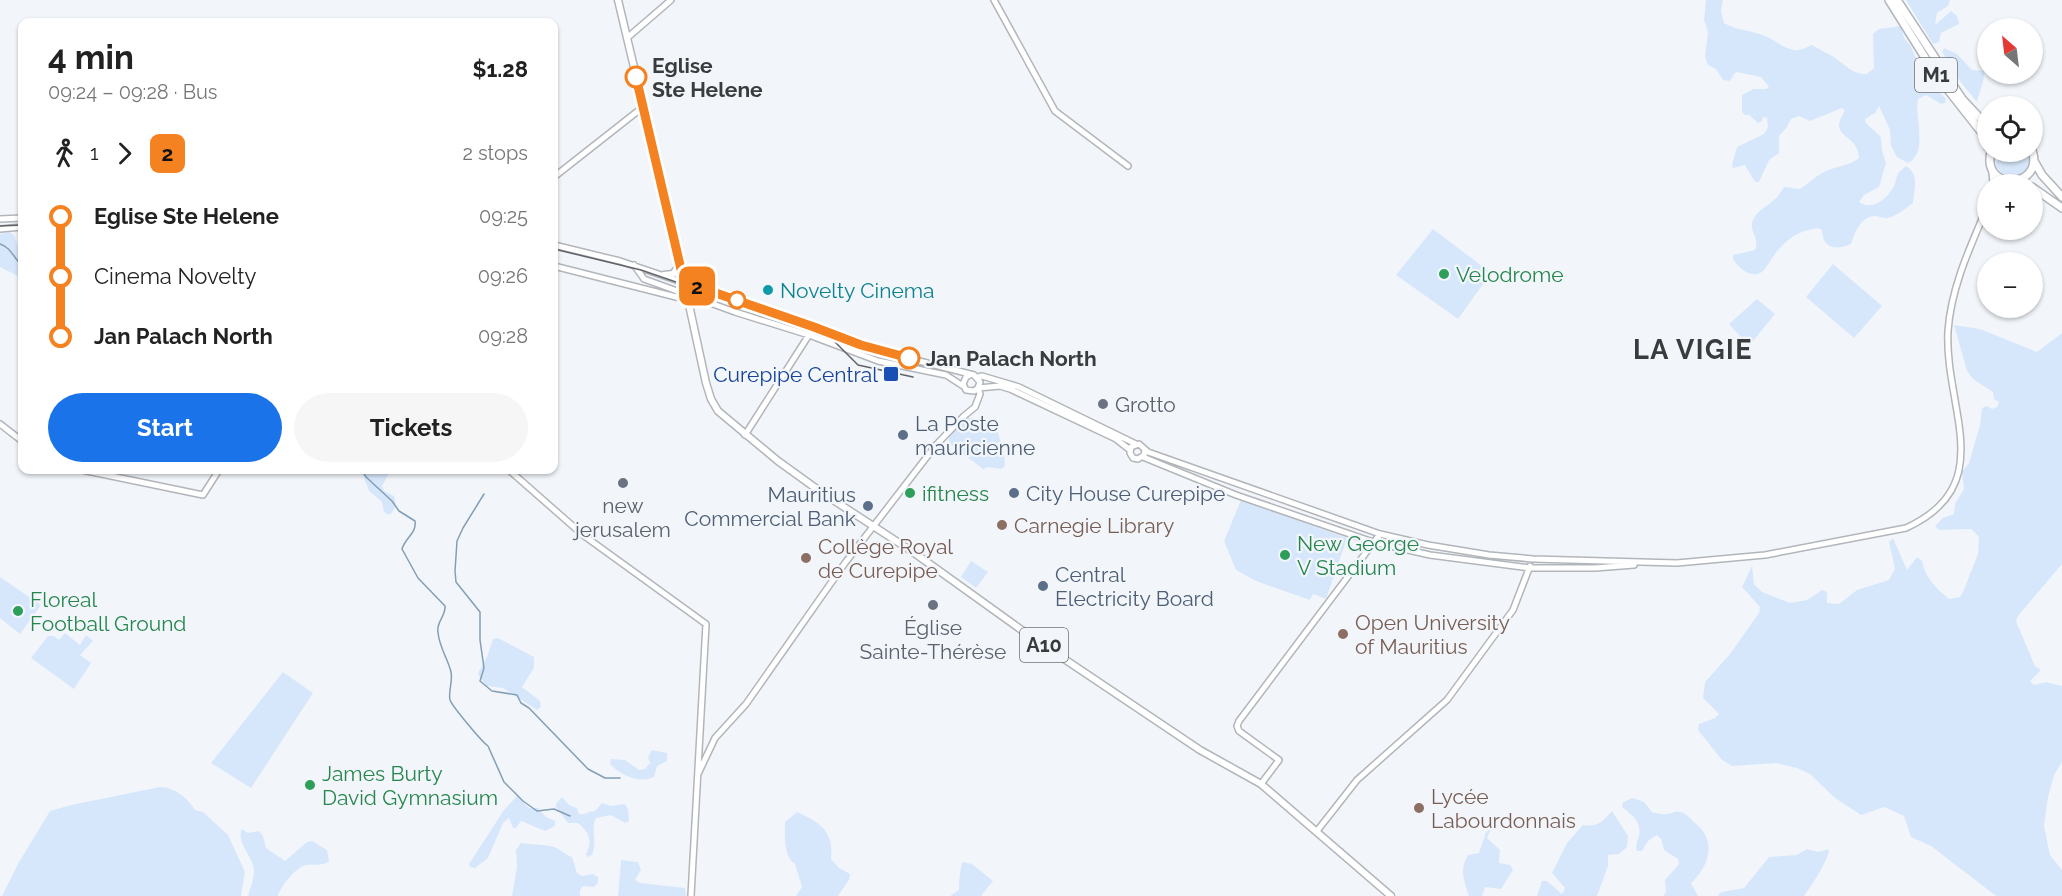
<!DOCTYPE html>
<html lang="en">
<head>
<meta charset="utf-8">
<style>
  :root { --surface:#fff; --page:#f6f6f6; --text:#222; --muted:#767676; --accent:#1a73e8 }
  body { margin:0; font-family:Raleway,sans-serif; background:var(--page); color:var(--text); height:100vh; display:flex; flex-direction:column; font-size:22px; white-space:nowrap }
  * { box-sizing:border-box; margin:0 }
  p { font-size:20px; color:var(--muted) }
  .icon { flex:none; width:33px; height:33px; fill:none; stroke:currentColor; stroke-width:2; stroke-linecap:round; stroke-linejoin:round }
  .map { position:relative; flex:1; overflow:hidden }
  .side { position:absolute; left:18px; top:18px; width:540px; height:456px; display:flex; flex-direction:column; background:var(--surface); border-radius:12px; box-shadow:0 2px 4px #0004 }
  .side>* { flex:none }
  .badge { padding:0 12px; border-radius:9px; font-size:21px; line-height:39px }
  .needle { width:39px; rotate:332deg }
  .buttons { position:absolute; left:1977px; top:18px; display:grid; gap:12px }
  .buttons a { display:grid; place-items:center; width:66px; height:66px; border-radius:50%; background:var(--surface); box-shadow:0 2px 4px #0004; font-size:30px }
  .map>.badge { position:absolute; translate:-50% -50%; box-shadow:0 0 0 3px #fff }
  .legs { display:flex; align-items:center; gap:9px; height:66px; padding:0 30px; font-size:20px }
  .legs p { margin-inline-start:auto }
  .summary { display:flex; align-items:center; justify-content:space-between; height:102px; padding:0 30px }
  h1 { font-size:33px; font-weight:700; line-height:45px }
  .cta { display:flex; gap:12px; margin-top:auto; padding:12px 30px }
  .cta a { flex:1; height:69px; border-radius:36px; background:var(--accent); color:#fff; font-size:24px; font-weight:700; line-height:69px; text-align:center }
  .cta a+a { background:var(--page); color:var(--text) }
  ul { padding:0 30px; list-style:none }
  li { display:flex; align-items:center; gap:21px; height:60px; font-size:22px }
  li i { display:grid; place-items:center; width:9px; height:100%; margin:0 8px; background:currentColor }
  li i::after { content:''; width:15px; height:15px; margin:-8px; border:4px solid; border-radius:50%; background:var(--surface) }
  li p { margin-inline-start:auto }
  li:first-child i { background:linear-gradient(#0000 50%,currentColor 0) }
  li:last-child i { background:linear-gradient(currentColor 50%,#0000 0) }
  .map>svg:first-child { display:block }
  .green { fill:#d7e7fb }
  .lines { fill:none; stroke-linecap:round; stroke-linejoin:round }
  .stream { stroke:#839eb5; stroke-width:1.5 }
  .secondary-casing { stroke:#b2b6bb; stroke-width:8 }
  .primary-casing { stroke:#b2b6bb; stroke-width:9 }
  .highway-casing { stroke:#b2b6bb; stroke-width:10 }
  .secondary { stroke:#fff; stroke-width:5 }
  .primary { stroke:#fff; stroke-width:6 }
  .highway { stroke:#fff; stroke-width:7 }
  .tram { stroke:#616366; stroke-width:1.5 }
  .line-1-casing { stroke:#fff; stroke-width:14 }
  .line-1 { stroke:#f58220; stroke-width:9 }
  .stop-1-dot { fill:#fff; stroke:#f58220; stroke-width:3 }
  .leisure-dot { fill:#2e9e5b; stroke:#f2f6fb; stroke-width:2 }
  .culture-dot { fill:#0f9aa8; stroke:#f2f6fb; stroke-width:2 }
  .transit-dot { fill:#1a4fb4; stroke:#f2f6fb; stroke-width:2 }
  .worship-dot { fill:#6b7280; stroke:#f2f6fb; stroke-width:2 }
  .service-dot { fill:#5c6f8a; stroke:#f2f6fb; stroke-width:2 }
  .education-dot { fill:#8d6e63; stroke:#f2f6fb; stroke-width:2 }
  .labels { text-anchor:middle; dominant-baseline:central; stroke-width:4.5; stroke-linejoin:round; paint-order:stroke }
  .shield { fill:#f2f6fb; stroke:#707376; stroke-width:1.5 }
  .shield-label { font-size:20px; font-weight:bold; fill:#393b3d }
  .stop-label { font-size:21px; font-weight:bold; fill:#393b3d; stroke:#f2f6fb; text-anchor:start }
  .leisure-label { font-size:21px; fill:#27864d; stroke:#f2f6fb; text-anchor:start }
  .culture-label { font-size:21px; fill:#0d838f; stroke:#f2f6fb; text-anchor:start }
  .transit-label { font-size:21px; fill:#164399; stroke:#f2f6fb; text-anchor:end }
  .worship-label { font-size:21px; fill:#5b616d; stroke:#f2f6fb }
  .service-label { font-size:21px; fill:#4e5e75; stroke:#f2f6fb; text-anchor:start }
  .education-label { font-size:21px; fill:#785e54; stroke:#f2f6fb; text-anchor:start }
  .district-label { font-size:27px; font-weight:bold; letter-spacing:1.5px; fill:#393b3d; stroke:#f2f6fb }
</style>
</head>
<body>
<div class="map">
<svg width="2062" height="896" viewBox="0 0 2062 896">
  <rect width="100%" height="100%" fill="#f2f6fb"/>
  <path class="green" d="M1706,0H1723L1721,11L1724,23C1737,31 1751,30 1765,36C1774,39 1784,49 1794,50C1800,51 1807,47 1812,45C1820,50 1830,54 1838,60C1849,68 1853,74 1867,74L1874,68L1873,34L1879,29L1901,26L1904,38L1910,45L1923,73L1946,99L1945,103L1941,104L1926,95L1918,99C1914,116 1929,153 1908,163L1897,157L1891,146L1890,130L1879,106L1875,113L1865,119L1866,123L1881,137L1882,151L1886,163L1879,187L1864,195L1859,202C1873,211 1887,199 1894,186C1896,182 1896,176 1899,172C1901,170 1904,168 1906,166C1920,174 1914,189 1913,203C1905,209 1898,215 1888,218C1883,219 1880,216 1874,216C1860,218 1855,232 1851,244C1836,251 1822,248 1822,230L1818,228C1803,230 1792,235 1781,247C1774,253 1770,263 1764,270C1754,281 1739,269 1733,259V255L1755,250C1760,239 1750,232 1752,223C1755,211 1767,207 1775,199C1779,196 1781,191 1784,187L1800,189C1809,183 1817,175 1826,171C1837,166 1849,166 1859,158C1858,132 1826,139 1845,111L1842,108L1810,121L1799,116L1791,119L1787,127L1779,136V153L1769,160L1759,182H1755L1745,165L1733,168L1732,164L1737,147L1764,134L1768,127L1767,118L1763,117L1762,121L1758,123L1749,115H1745L1742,112V95L1753,89H1766L1769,87L1761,77L1737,72L1734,74L1730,81L1723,80L1716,69L1708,65L1705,57L1708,32L1704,20Z
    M1906,0H1950L1948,6L1937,13L1935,25L1951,11L1957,16L1959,24L1941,33L1939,42L1933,44Z
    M1944,48L1957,54L1972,70L1984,71C1985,82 1979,91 1977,102L1959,80L1942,52Z
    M1998,152H2030C2038,175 2007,188 1996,165Z
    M1433,229L1491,273L1458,319L1396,275Z
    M9,232L14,235C19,249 25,264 22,278L0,267V234Z
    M1833,264L1882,306L1854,338L1806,297Z
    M1757,299L1775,314L1749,346L1729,324Z
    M1954,325L1980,329L2037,352L2062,333V564L2018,616L2016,621L2035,666L2041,670L2030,681L2034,685L2046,682L2062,686V762L2054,775L2048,797L2044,826L2050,855L2062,870V896H1996L1931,846L1911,837L1904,816L1884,807L1861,815L1835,798L1810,774L1797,768L1776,763L1732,766L1722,760L1698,730L1699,724L1715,718L1719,714L1703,698L1705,682L1730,654L1759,613L1760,607L1742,587L1752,566L1754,584L1762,592L1790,603L1807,600L1822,590L1827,592V603L1839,604L1857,590L1889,580L1895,569L1889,542L1893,538L1907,570L1917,557L1922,561C1926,579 1935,587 1949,599L1960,597L1963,592L1978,554L1979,537L1971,529L1939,530L1935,526L1943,518L1954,514L1955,504L1964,489L1962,472L1969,463L1980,425L1982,408L1987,406L1992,409L1997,407L1999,402L1994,399L1993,392L1974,380L1967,371Z
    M965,416L996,427L1004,452L1005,466L1001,469L988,467L983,469L949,443V435Z
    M354,470H391L382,486L384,491L394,496C397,504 395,511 389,515L384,512L382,502L369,491L363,475Z
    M1241,500L1347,538L1326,599L1313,594L1310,600L1256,581L1236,570L1224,541Z
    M971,561L988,572L976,588L961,577Z
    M0,577L41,605L20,634L0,618Z
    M65,633L80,645L86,635L93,641L80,655L91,663L74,689L31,658L48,636H54L59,640Z
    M498,638L534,657V668L522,687L540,701L541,707L537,710L503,688L487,686L480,678L478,673L487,657L493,639Z
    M283,672L313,693L251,788L211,763Z
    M652,750L667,753V761L657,766L654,777C639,784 620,775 610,764L611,759L625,760L639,770L645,769L650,763L648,757Z
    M160,787C174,787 188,798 195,810L203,812L228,835L245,872L241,896H2L19,862L50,811L71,805Z
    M517,796L529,808H538L546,817L555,821V826L545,831L521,821L516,828H513L509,818L503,823L488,858L475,868L470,867L469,864L504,810Z
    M562,797L569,805L577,808L579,814C585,815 589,811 595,811L602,803L611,806L625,804L628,809L629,821L625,823L611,815L596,818C590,830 598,841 592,855L587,857L586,854C593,841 589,832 578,823H568L556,807V804Z
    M1633,798L1644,802L1652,812C1656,813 1662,815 1666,814C1672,814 1674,810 1680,812C1686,813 1691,819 1695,823C1717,840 1710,866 1691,883L1698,896H1663L1666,892L1665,880L1679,864L1678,859L1664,850L1661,839L1657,835L1648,841L1642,851H1637C1635,845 1637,842 1639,836C1642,822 1632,815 1622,807L1623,802Z
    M1612,811L1628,836L1627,847L1619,854L1608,855V866L1597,896H1537L1542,881H1547L1562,894L1565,888L1552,873L1567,843L1583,825C1598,827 1602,822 1612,811Z
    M797,812C820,822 834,831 831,859L839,868L850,874L849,880L838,896H796L802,887L795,864C783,856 785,835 785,822Z
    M242,829L248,833L259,831L263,836L266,848L285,861L307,842L312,841L327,850L329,862C317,867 315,863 306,865C296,867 280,887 278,896H248C250,889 254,879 254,871C254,857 235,843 242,829Z
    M1491,829L1487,838L1500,850L1499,863L1510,865L1513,870L1501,889L1485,887L1482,896H1469C1464,881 1459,870 1468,855L1479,853L1486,832Z
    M521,843C531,845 541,844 550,846C558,847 564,854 572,857L577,873L582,876L593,874L598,877V883L594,887L583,886L580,890V896H512L517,867L516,850Z
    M1807,849L1818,852L1829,849C1829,860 1811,886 1804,896H1718L1721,892L1744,888L1769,857L1797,855Z
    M621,860L638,862L641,870L635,880L640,883L685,888L686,896H618Z
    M963,862L972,864L993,881L981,896H950L959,890C959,884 960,865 963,862Z"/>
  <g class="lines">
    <path class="stream" d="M0,244C12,248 13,258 22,265
      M362,470L366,477L392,501L399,511L415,521C417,533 405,538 402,549L418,578L445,606C446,616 436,622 438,632C439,647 448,659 451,672C453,681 448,692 450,700C452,706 482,742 488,746L504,782L523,801L537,811L554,809L570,816
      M484,494L463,528L457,541L455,571L456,582L480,612V640L484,668L480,681L492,691L517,695L521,703L529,708L588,769L605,778H620"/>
    <g class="secondary-casing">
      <path id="secondary" d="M994,0L1055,111L1128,166
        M627,38L671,0
        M1992,172L1993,184
        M554,177L643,107
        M0,219L22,218
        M0,229L22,227
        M554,245L620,261L814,327L872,349L974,375L980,382L978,388L974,391L966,390L963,384L966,377L970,375
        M634,265L644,279L735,312L809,335L878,361L946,375L963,386
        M554,266L688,300
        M978,377L982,376L1019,387L1136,444
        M0,424L22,441
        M745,435L814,327
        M1145,450L1144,455L1138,459L1133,458L1130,453L1131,447L1139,444L1148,452L1380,534L1428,545L1489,555L1533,559L1677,563L1765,555L1906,528C2000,485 1944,408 1948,331C1951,287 1971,245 1988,205
        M1143,457L1236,495L1373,542L1430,555L1530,568H1595L1634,565
        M82,470L203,495L219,470
        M509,470L583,535L706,624L691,896
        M698,774L715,738L746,704L845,563L936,445L964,416L975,407L980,394L978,388L1000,386L1010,389L1116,439L1130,450
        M1261,784L1279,760L1239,731L1237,726L1239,721L1380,534
        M1317,831L1357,780L1447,700L1513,610L1530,566"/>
    </g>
    <g class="primary-casing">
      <path id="primary" d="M618,0L673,231L706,383L711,399L718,411L778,461L821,492L913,552L1030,636L1200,750L1261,784L1391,896
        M664,275L673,274L679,266"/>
    </g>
    <g class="highway-casing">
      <path id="highway" d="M1889,0L1934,72L1982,133L1988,147
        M1897,0L1962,99L1988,127
        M1991,152C1981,192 2045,189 2032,150
        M2034,161L2042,175L2062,197
        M2032,187L2062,208"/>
    </g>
    <use href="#secondary" class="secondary"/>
    <use href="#primary" class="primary"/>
    <use href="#highway" class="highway"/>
    <path class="tram" d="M0,226L22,225
      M554,249L641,270L816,330L831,338L858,365L913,377"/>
  </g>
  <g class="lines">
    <g class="line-1-casing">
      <path id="line-1" d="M636,77L684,282L814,327L861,345L909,358"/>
    </g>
    <use href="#line-1" class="line-1"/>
  </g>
  <g class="stop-1-dot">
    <circle cx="636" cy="77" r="10"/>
    <circle cx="737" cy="300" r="8"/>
    <circle cx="909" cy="358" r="10"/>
  </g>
  <g class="leisure-dot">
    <circle cx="1444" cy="274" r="6"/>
    <circle cx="910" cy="493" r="6"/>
    <circle cx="1285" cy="555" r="6"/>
    <circle cx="18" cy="611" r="6"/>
    <circle cx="310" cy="785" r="6"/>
  </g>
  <circle class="culture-dot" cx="768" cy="290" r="6"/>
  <rect class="transit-dot" x="883" y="366" width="16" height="16" rx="3"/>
  <g class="worship-dot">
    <circle cx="1103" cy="404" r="6"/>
    <circle cx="623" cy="483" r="6"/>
    <circle cx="933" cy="605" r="6"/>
  </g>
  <g class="service-dot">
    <circle cx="903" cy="435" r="6"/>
    <circle cx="1014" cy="493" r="6"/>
    <circle cx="868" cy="506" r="6"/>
    <circle cx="1043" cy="586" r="6"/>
  </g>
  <g class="education-dot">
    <circle cx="1002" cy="525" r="6"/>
    <circle cx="806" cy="558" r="6"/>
    <circle cx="1343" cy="634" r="6"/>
    <circle cx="1419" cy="808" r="6"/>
  </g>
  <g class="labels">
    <g class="shield">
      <rect x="1915" y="58" width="42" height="34" rx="4.5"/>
      <rect x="1020" y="628" width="48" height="34" rx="4.5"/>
    </g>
    <g class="shield-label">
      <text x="1936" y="75">M1</text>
      <text x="1044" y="645">A10</text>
    </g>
    <g class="stop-label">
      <text x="652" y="65">Eglise<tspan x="652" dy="24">Ste Helene</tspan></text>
      <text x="926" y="358">Jan Palach North</text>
    </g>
    <g class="leisure-label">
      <text x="1456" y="274">Velodrome</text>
      <text x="922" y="493">ifitness</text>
      <text x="1297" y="543">New George<tspan x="1297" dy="24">V Stadium</tspan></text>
      <text x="30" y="599">Floreal<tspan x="30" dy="24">Football Ground</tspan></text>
      <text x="322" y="773">James Burty<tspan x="322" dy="24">David Gymnasium</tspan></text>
    </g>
    <g class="culture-label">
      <text x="780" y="290">Novelty Cinema</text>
    </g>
    <g class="transit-label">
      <text x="878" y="374">Curepipe Central</text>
    </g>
    <g class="worship-label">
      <text x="1115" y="404" text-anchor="start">Grotto</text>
      <text x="623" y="505">new<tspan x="623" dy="24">jerusalem</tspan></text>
      <text x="933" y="627">Église<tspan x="933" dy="24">Sainte-Thérèse</tspan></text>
    </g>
    <g class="service-label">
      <text x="915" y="423">La Poste<tspan x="915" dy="24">mauricienne</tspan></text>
      <text x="1026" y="493">City House Curepipe</text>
      <text x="856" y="494" text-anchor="end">Mauritius<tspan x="856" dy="24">Commercial Bank</tspan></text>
      <text x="1055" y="574">Central<tspan x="1055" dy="24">Electricity Board</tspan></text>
    </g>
    <g class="education-label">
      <text x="1014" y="525">Carnegie Library</text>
      <text x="818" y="546">Collège Royal<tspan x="818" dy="24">de Curepipe</tspan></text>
      <text x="1355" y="622">Open University<tspan x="1355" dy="24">of Mauritius</tspan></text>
      <text x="1431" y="796">Lycée<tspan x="1431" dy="24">Labourdonnais</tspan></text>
    </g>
    <g class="district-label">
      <text x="1693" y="349">LA VIGIE</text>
    </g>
  </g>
</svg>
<div class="buttons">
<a><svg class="needle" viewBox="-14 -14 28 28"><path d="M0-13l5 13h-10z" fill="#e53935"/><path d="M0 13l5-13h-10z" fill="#767676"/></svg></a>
<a><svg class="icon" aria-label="locate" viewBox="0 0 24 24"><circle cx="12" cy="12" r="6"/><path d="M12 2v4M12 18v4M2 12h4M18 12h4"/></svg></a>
<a>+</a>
<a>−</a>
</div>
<b class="badge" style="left:697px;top:286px;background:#f58220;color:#111">2</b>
<section class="side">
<div class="summary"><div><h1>4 min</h1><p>09:24 – 09:28 · Bus</p></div><b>$1.28</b></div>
<div class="legs"><svg class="icon" aria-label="walk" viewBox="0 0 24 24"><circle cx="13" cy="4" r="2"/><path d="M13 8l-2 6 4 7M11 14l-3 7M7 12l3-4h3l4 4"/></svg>1<svg class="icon" aria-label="forward" viewBox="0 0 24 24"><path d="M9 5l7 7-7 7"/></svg><b class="badge" style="background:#f58220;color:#111">2</b><p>2 stops</p></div>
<ul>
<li><i style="color:#f58220"></i><b>Eglise Ste Helene</b><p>09:25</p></li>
<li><i style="color:#f58220"></i><span>Cinema Novelty</span><p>09:26</p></li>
<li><i style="color:#f58220"></i><b>Jan Palach North</b><p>09:28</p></li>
</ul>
<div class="cta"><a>Start</a><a>Tickets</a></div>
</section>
</div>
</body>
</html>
